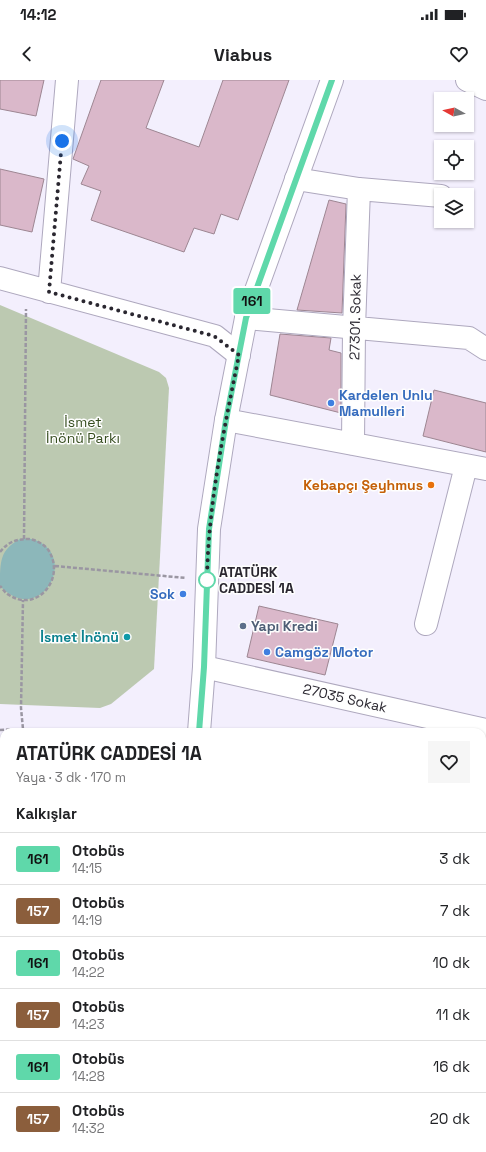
<!DOCTYPE html>
<html lang="tr">
<head>
<meta charset="utf-8">
<style>
  :root { --surface:#fff; --page:#f6f6f6; --text:#202124; --muted:#757577; --line:#e0e0e0 }
  body { margin:0; font-family:"Space Grotesk",sans-serif; background:var(--page); color:var(--text); height:100vh; display:flex; flex-direction:column; font-size:15px; white-space:nowrap }
  * { box-sizing:border-box; margin:0 }
  p { font-size:13px; color:var(--muted) }
  .icon { flex:none; width:22px; height:22px; fill:none; stroke:currentColor; stroke-width:2; stroke-linecap:round; stroke-linejoin:round }
  .map { position:relative; flex:1; overflow:hidden }
  .side { position:absolute; left:0px; top:648px; width:486px; height:424px; display:flex; flex-direction:column; background:var(--surface); border-radius:12px 12px 0 0; box-shadow:0 1px 3px #0004 }
  .side>* { flex:none }
  .badge { padding:0 8px; border-radius:3px; font-size:14px; line-height:26px }
  .needle { width:26px; rotate:278deg }
  .tools { position:absolute; left:434px; top:12px; display:grid; gap:8px }
  .tools a { display:grid; place-items:center; width:40px; height:40px; border-radius:0px; background:var(--surface); box-shadow:0 1px 3px #0004; font-size:20px }
  .you { position:absolute; width:20px; height:20px; margin:-10px; border:3px solid #fff; border-radius:50%; background:#1a73e8; box-shadow:0 0 0 6px #1a73e833 }
  .map>.badge { position:absolute; translate:-50% -50%; box-shadow:0 0 0 2px #fff }
  h2 { padding:0 16px; font-size:15px; line-height:36px }
  .round { display:grid; place-items:center; flex:none; width:42px; height:42px; border-radius:0px; background:var(--page) }
  .overview { display:flex; align-items:center; justify-content:space-between; height:68px; padding:0 16px }
  h1 { font-size:19px; font-weight:700; line-height:30px }
  ul { padding:0; list-style:none }
  li { display:flex; align-items:center; gap:12px; height:52px; padding:0 16px; border-top:1px solid var(--line) }
  li div { flex:1 }
  li b { display:block; font-size:15px }
  li em { font-style:normal }
  li .badge { min-width:44px; font-weight:700; text-align:center }
  .status { display:flex; justify-content:space-between; align-items:center; height:28px; padding:0 20px; background:var(--surface); direction:ltr }
  .status svg { height:11px; fill:currentColor }
  header { display:flex; justify-content:space-between; align-items:center; height:52px; padding:0 16px; background:var(--surface); font-size:18px; font-weight:700 }
  .map>svg:first-child { display:block }
  .green { fill:#bcc9b1 }
  .water { fill:#8cb7ba }
  .building { fill:#dab8ca; stroke:#9d8692 }
  .lines { fill:none; stroke-linecap:round; stroke-linejoin:round }
  .minor-casing { stroke:#aea8be; stroke-width:24 }
  .major-casing { stroke:#aea8be; stroke-width:24 }
  .path { stroke:#9a96a2; stroke-width:2.5; stroke-dasharray:4 2; stroke-linecap:butt }
  .minor { stroke:#fff; stroke-width:22 }
  .major { stroke:#fff; stroke-width:22 }
  .line-casing { stroke:#fff; stroke-width:9 }
  .line { stroke:#5fd8aa; stroke-width:6 }
  .walk { stroke:#2a2730; stroke-width:4; stroke-dasharray:0 7.2 }
  .shop-dot { fill:#3f7fe0; stroke:#fefefe; stroke-width:1.5 }
  .food-dot { fill:#e8710a; stroke:#fefefe; stroke-width:1.5 }
  .stop-dot { fill:#fff; stroke:#5fd8aa; stroke-width:2 }
  .service-dot { fill:#5c6f8a; stroke:#fefefe; stroke-width:1.5 }
  .culture-dot { fill:#0f9aa8; stroke:#fefefe; stroke-width:1.5 }
  .labels { text-anchor:middle; dominant-baseline:central; stroke-width:3; stroke-linejoin:round; paint-order:stroke }
  .street-label { font-size:14px; fill:#2a2730; stroke:#fefefe }
  .shop-label { font-size:14px; font-weight:bold; fill:#366cbe; stroke:#fefefe; text-anchor:start }
  .park-label { font-size:14px; fill:#364d1f; stroke:#fefefe }
  .food-label { font-size:14px; font-weight:bold; fill:#c56008; stroke:#fefefe; text-anchor:end }
  .stop-label { font-size:14px; font-weight:bold; fill:#2a2730; stroke:#fefefe; text-anchor:start }
  .service-label { font-size:14px; font-weight:bold; fill:#4e5e75; stroke:#fefefe; text-anchor:start }
  .culture-label { font-size:14px; font-weight:bold; fill:#0d838f; stroke:#fefefe; text-anchor:end }
</style>
</head>
<body>
<div class="status"><b>14:12</b><svg viewBox="0 0 49 12"><path d="M0 12V9h3v3zM5 12V6h3v6zM10 12V3h3v9zM15 12V0h3v12zM26 1h20v11H26zM47 4h2v5h-2z"/></svg></div>
<header><svg class="icon" aria-label="back" viewBox="0 0 24 24"><path d="M15 5l-7 7 7 7"/></svg>Viabus<svg class="icon" aria-label="heart" viewBox="0 0 24 24"><path d="M12 20l-8-8c-3-5 5-10 8-4 3-6 11-1 8 4z"/></svg></header>
<div class="map">
<svg width="486" height="1072" viewBox="0 0 486 1072">
  <rect width="100%" height="100%" fill="#f3effd"/>
  <path class="green" d="M0,225L159,292L166,298L169,308L154,589L111,624L100,628L0,624Z"/>
  <path class="water" d="M20,459C24,459 31,458 35,460C80,477 40,548 0,506C0,481 0,470 20,459Z"/>
  <path class="building" d="M0,0H44L36,36L0,29Z
    M101,0H164L146,48L199,67L223,0H289L238,140L221,134L214,154L194,148L184,172L91,140L101,111L81,104L89,86L73,79Z
    M0,89L44,99L32,152L0,145Z
    M329,120L346,124L342,233L297,230Z
    M280,254L331,258L329,270L341,273V333L270,315Z
    M434,310L486,323V372L423,356Z
    M259,526L338,544L325,595L247,577Z"/>
  <g class="lines">
    <g class="minor-casing">
      <path id="minor" d="M467,0L486,9
        M296,99L359,109L441,116
        M0,198L215,256L239,275
        M49,212L67,0
        M246,238L469,258L486,269
        M226,340L486,389
        M353,364L354,248L359,109
        M426,544L466,386
        M204,587L486,650
        M0,882L4,881
        M0,1071L4,1016"/>
    </g>
    <g class="major-casing">
      <path id="major" d="M199,652L204,587L209,449L226,340L246,238L332,0
        M0,687H4
        M482,780L486,782
        M181,1072V1068"/>
    </g>
    <path class="path" d="M24,459L26,229
      M0,472C8,462 16,459 29,459C37,460 45,465 49,471C66,500 36,533 9,515C5,513 3,509 0,506
      M55,486L186,498
      M0,650L23,649L21,628L23,520"/>
    <use href="#minor" class="minor"/>
    <use href="#major" class="major"/>
  </g>
  <g class="lines">
    <g class="line-casing">
      <path id="line" d="M199,652L204,587L209,449L226,340L246,238L332,0"/>
    </g>
    <use href="#line" class="line"/>
    <path class="walk" d="M62,61L49,212L214,256L239,275C224,349 208,426 207,500"/>
  </g>
  <g class="shop-dot">
    <circle cx="331" cy="323" r="4"/>
    <circle cx="183" cy="514" r="4"/>
    <circle cx="267" cy="572" r="4"/>
  </g>
  <circle class="food-dot" cx="431" cy="405" r="4"/>
  <circle class="stop-dot" cx="207" cy="500" r="8"/>
  <circle class="service-dot" cx="243" cy="546" r="4"/>
  <circle class="culture-dot" cx="127" cy="557" r="4"/>
  <g class="labels">
    <g class="street-label">
      <text transform="translate(355 237) rotate(-89)">27301. Sokak</text>
      <text transform="translate(345 618) rotate(13)">27035 Sokak</text>
    </g>
    <g class="shop-label">
      <text x="339" y="315">Kardelen Unlu<tspan x="339" dy="16">Mamulleri</tspan></text>
      <text x="175" y="514" text-anchor="end">Sok</text>
      <text x="275" y="572">Camgöz Motor</text>
    </g>
    <g class="park-label">
      <text x="83" y="342">İsmet<tspan x="83" dy="16">İnönü Parkı</tspan></text>
    </g>
    <g class="food-label">
      <text x="423" y="405">Kebapçı Şeyhmus</text>
    </g>
    <g class="stop-label">
      <text x="219" y="492">ATATÜRK<tspan x="219" dy="16">CADDESİ 1A</tspan></text>
    </g>
    <g class="service-label">
      <text x="251" y="546">Yapı Kredi</text>
    </g>
    <g class="culture-label">
      <text x="119" y="557">İsmet İnönü</text>
    </g>
  </g>
</svg>
<div class="tools">
<a><svg class="needle" viewBox="-14 -14 28 28"><path d="M0-13l5 13h-10z" fill="#e53935"/><path d="M0 13l5-13h-10z" fill="#757577"/></svg></a>
<a><svg class="icon" aria-label="locate" viewBox="0 0 24 24"><circle cx="12" cy="12" r="6"/><path d="M12 2v4M12 18v4M2 12h4M18 12h4"/></svg></a>
<a><svg class="icon" aria-label="layers" viewBox="0 0 24 24"><path d="M12 4l9 5-9 5-9-5zM3 14l9 5 9-5"/></svg></a>
</div>
<div class="you" style="left:62px;top:61px"></div>
<b class="badge" style="left:252px;top:221px;background:#5fd8aa;color:#111">161</b>
<section class="side">
<div class="overview"><div><h1>ATATÜRK CADDESİ 1A</h1><p>Yaya · 3 dk · 170 m</p></div><a class="round"><svg class="icon" aria-label="heart" viewBox="0 0 24 24"><path d="M12 20l-8-8c-3-5 5-10 8-4 3-6 11-1 8 4z"/></svg></a></div>
<h2>Kalkışlar</h2>
<ul>
<li><span class="badge" style="background:#5fd8aa;color:#111">161</span><div><b>Otobüs</b><p>14:15</p></div><em>3 dk</em></li>
<li><span class="badge" style="background:#8b5e3c;color:#fff">157</span><div><b>Otobüs</b><p>14:19</p></div><em>7 dk</em></li>
<li><span class="badge" style="background:#5fd8aa;color:#111">161</span><div><b>Otobüs</b><p>14:22</p></div><em>10 dk</em></li>
<li><span class="badge" style="background:#8b5e3c;color:#fff">157</span><div><b>Otobüs</b><p>14:23</p></div><em>11 dk</em></li>
<li><span class="badge" style="background:#5fd8aa;color:#111">161</span><div><b>Otobüs</b><p>14:28</p></div><em>16 dk</em></li>
<li><span class="badge" style="background:#8b5e3c;color:#fff">157</span><div><b>Otobüs</b><p>14:32</p></div><em>20 dk</em></li>
</ul>
</section>
</div>
</body>
</html>
